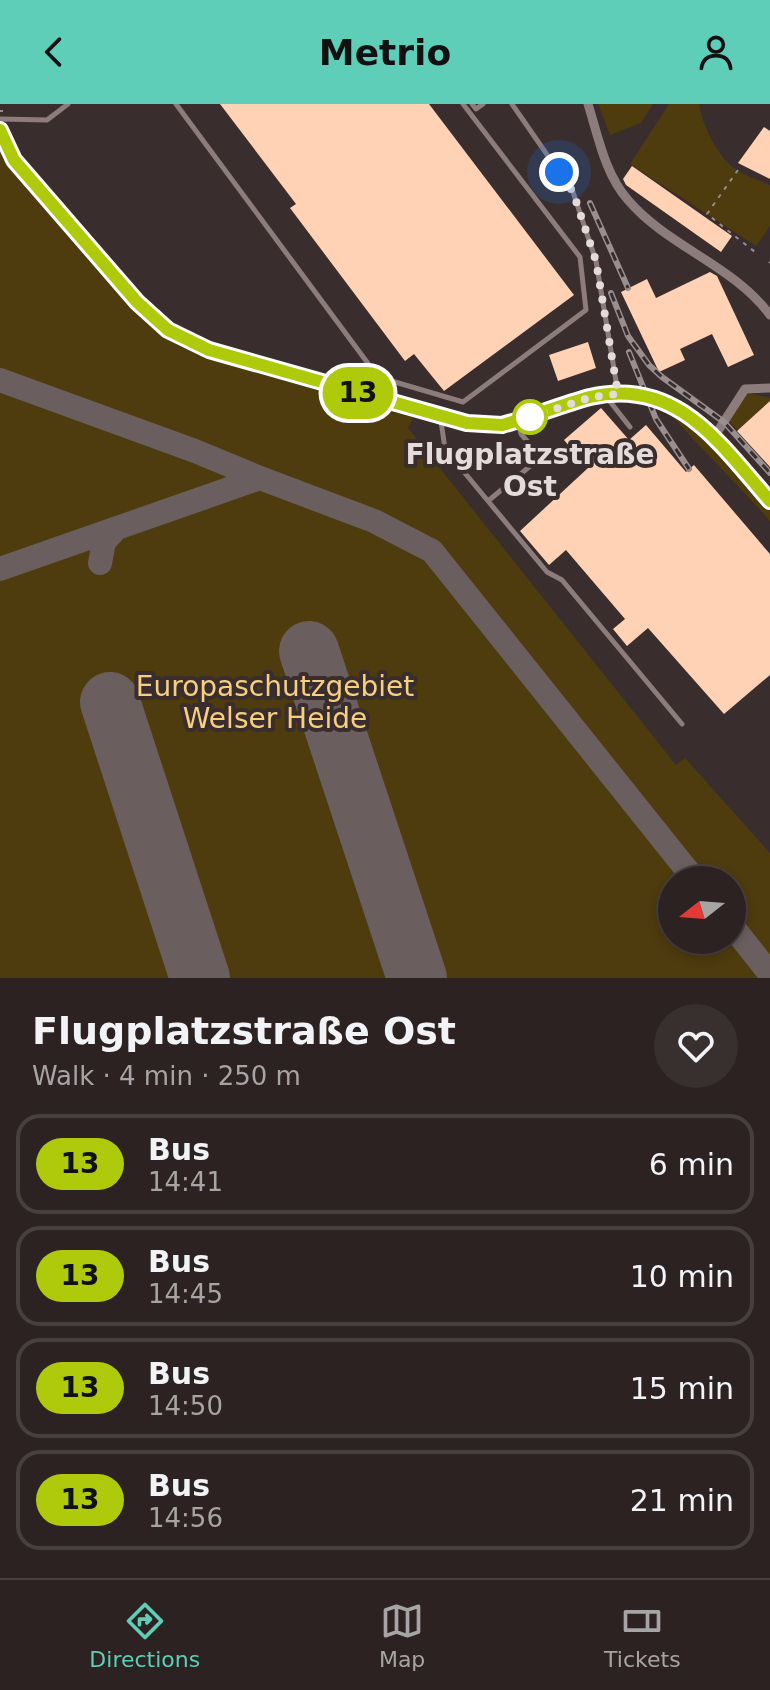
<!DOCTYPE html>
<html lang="en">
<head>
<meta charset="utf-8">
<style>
  :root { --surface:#2c2222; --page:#382f2f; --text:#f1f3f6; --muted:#a6a4a5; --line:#483f40; --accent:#5eceb8 }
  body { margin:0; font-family:"DejaVu Sans",sans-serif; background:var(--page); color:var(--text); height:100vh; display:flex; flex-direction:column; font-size:30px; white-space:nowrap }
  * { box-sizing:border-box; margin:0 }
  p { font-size:26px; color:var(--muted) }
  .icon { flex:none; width:44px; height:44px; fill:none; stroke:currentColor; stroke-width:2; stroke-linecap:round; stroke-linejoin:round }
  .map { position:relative; height:874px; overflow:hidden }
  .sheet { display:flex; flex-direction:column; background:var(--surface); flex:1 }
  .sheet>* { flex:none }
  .badge { padding:0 16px; border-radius:26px; font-size:28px; line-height:52px }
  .needle { width:52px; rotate:253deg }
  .fabs { position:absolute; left:658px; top:762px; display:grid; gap:16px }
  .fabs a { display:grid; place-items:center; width:88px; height:88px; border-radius:50%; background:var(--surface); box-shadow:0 4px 12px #0003,0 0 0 2px var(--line); font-size:40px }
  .you { position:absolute; width:40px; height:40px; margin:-20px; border:6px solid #fff; border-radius:50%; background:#1a73e8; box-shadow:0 0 0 12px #1a73e833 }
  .map>.badge { position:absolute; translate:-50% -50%; box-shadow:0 0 0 4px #fff }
  .round { display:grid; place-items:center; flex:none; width:84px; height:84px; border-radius:42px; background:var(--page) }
  .summary { display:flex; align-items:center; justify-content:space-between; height:136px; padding:0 32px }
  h1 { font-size:38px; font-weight:800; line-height:60px }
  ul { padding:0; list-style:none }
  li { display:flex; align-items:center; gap:24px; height:100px; margin:0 16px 12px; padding:0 16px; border:4px solid var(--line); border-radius:24px }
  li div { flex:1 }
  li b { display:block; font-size:30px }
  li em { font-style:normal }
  li .badge { min-width:88px; font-weight:700; text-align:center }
  header { display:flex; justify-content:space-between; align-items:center; height:104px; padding:0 32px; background:var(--accent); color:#111; font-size:36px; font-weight:800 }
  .dock { display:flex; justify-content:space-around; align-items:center; height:112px; border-top:2px solid var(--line); background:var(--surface); font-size:22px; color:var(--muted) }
  .dock a { display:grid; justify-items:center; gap:4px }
  .dock .active { color:var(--accent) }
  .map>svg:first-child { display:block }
  .green { fill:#4e3b0e; fill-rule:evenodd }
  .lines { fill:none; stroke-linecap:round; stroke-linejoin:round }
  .taxiway { stroke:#6a5e5e; stroke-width:24 }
  .runway { stroke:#6a5e5e; stroke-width:60 }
  .building { fill:#ffd2b6 }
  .path { stroke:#978d8d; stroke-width:2; stroke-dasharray:4 6; stroke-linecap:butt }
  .lane { stroke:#8c7d7c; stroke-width:5 }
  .street { stroke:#8c7d7c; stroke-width:9 }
  .secondary { stroke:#a77689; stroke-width:14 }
  .rail-casing { stroke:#998f8e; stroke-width:6 }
  .rail { stroke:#3a2d2d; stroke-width:3; stroke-dasharray:9; stroke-linecap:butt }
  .line-casing { stroke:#fff; stroke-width:18 }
  .line { stroke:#afca0b; stroke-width:12 }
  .walk { stroke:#e4dcdb; stroke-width:8; stroke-dasharray:0 14.4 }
  .stop-dot { fill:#fff; stroke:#afca0b; stroke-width:4 }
  .labels { text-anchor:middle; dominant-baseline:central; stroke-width:8; stroke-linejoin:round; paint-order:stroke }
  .stop-label { font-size:28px; font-weight:bold; fill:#e4dcdb; stroke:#3a2d2d }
  .park-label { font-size:28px; fill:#f6cf7f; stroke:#3a2d2d }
</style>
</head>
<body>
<header><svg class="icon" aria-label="back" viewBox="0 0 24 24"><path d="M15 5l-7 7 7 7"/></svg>Metrio<svg class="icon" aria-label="person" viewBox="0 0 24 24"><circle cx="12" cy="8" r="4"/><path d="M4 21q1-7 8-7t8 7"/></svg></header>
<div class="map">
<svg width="770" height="874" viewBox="0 0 770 874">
  <rect width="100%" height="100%" fill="#3a2d2d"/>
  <path class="green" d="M598,0H653L641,19L610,31Z
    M669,0H699C702,21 718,53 735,65C745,72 759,76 770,81V122L756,142L630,60Z
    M0,40L114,181L152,222L189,245L255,266L416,309L408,324L676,661L685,654L770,749V874H0ZM672,776H732V836H672Z
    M748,289L770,294V360L729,317Z
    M665,304L701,327L770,405V417C736,378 699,343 665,304Z"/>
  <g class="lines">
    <path class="taxiway" d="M0,276L195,347L260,374
      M100,459L104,438L115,426
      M0,465L260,374L374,417L432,447L695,776
      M732,822L770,870"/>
    <path class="runway" d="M309,547L417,874
      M110,598L200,874"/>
  </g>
  <path class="building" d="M220,0H429L574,191L444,287L414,250L405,257L290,104L296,100Z
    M764,23L770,27V75L738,59Z
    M632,62L732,132L721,148L626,81L623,75Z
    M710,168L717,172L754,251L728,263L712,230L680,245L685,256L659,268L621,188L647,175L656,194Z
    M588,238L596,264L558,277L549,251Z
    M770,297V363L737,327Z
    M601,304L629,336L646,321L686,368L694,361L770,450V571L724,610L648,524L627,542L613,525L625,515L566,446L549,461L520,427L588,364L564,336Z"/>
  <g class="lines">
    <path class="path" d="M0,7H3
      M738,66L707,110L755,148
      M769,159L770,158"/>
    <path class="lane" d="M176,0L378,273L463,298L586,206L580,153L463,0
      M472,0L476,5L483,0
      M512,0L573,88L596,157L618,289
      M0,15L47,16L68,0
      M608,295L630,323
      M441,317L445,345L488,397L541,353L521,330L518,318
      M488,397L547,468L562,476L682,620"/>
    <path class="street" d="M588,0C598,32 605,70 628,96C667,142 733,161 770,211
      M714,333L745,285L770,284"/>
    <path class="secondary" d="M0,26L14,56L137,198L168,226L209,246C267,263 325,279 383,296C416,305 449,318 483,322C512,324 538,309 565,301C673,267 706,324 770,397"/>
    <g class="rail-casing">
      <path id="rail" d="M590,99L628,184
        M611,189L628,232L649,261L662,273L724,318L770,369
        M629,248L656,315L689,365"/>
    </g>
    <use href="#rail" class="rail"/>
  </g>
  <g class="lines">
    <g class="line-casing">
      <path id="line" d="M0,26L14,56L137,198L168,226L209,246L467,319L502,321C532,313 560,301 590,293C677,273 720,340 770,397"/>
    </g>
    <use href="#line" class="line"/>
    <path class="walk" d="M530,313L592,293L618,290L596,157L573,88L559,68"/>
  </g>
  <circle class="stop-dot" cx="530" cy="313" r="16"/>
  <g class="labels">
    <g class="stop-label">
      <text x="530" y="350">Flugplatzstraße<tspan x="530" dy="32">Ost</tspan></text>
    </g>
    <g class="park-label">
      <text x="275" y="582">Europaschutzgebiet<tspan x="275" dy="32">Welser Heide</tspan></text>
    </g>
  </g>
</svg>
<div class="fabs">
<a><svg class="needle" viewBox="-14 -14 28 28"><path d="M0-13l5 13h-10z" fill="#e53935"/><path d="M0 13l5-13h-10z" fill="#a6a4a5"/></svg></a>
</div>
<div class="you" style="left:559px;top:68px"></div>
<b class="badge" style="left:358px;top:289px;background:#afca0b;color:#111">13</b>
</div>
<section class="sheet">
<div class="summary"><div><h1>Flugplatzstraße Ost</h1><p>Walk · 4 min · 250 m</p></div><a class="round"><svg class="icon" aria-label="heart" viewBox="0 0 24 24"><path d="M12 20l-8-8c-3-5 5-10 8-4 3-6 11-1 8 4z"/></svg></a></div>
<ul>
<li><span class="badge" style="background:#afca0b;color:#111">13</span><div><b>Bus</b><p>14:41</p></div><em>6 min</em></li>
<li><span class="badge" style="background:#afca0b;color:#111">13</span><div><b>Bus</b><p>14:45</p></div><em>10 min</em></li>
<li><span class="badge" style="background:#afca0b;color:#111">13</span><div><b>Bus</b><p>14:50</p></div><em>15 min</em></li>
<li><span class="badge" style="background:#afca0b;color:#111">13</span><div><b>Bus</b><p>14:56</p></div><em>21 min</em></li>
</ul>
</section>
<nav class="dock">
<a class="active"><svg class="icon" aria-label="directions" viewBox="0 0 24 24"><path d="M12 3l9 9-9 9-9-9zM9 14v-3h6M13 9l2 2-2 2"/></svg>Directions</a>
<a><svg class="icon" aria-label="map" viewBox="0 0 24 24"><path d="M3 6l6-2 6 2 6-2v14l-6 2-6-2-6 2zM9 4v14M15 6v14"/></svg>Map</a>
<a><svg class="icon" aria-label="tickets" viewBox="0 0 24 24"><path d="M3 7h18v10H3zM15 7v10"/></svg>Tickets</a>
</nav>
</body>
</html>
